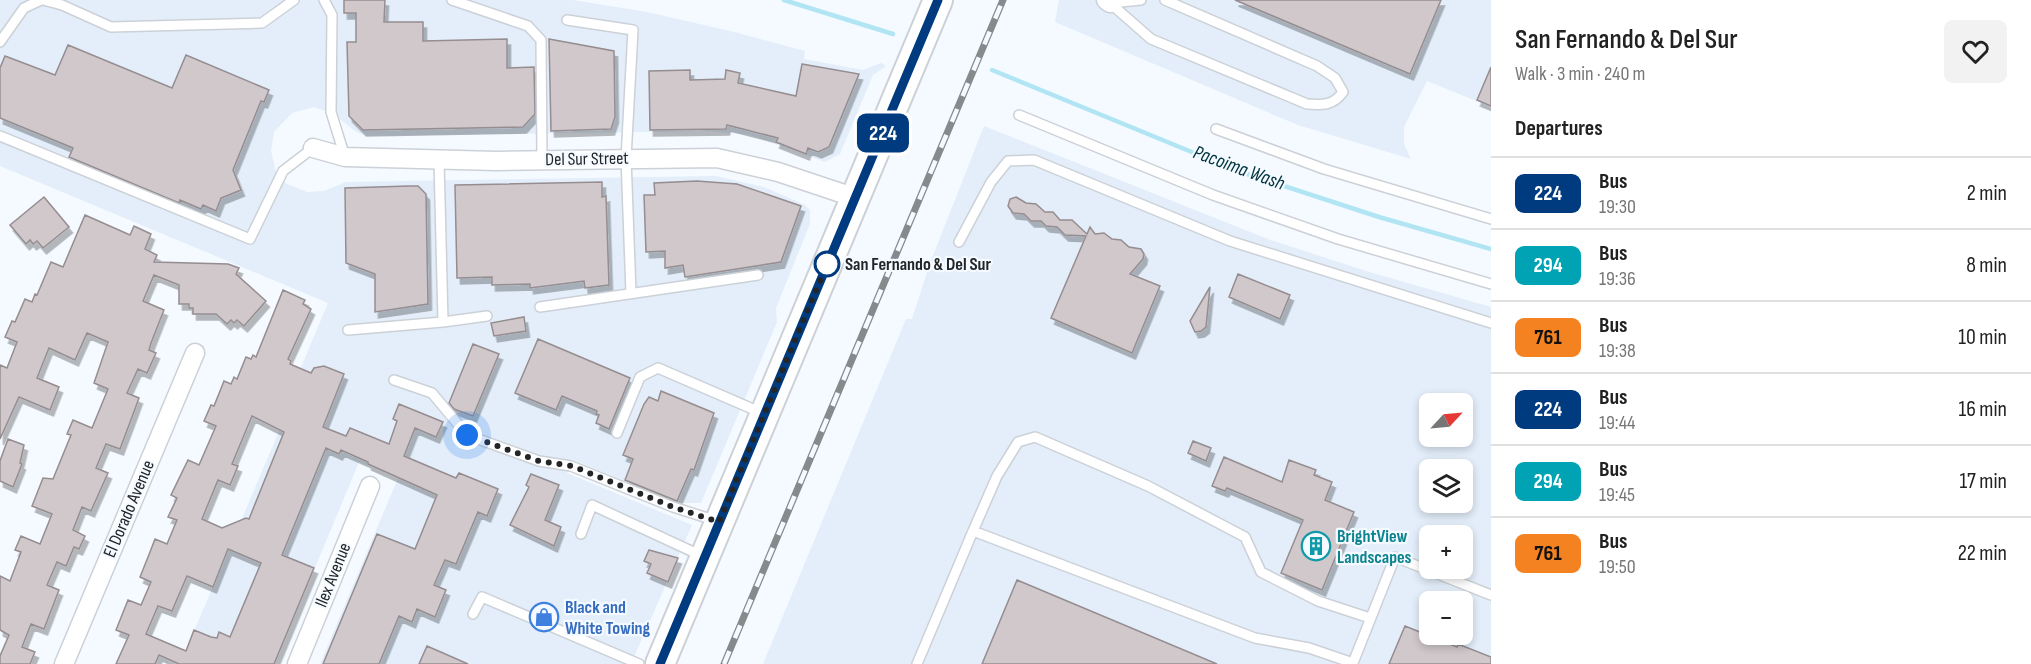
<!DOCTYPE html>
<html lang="en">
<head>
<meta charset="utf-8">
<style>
  :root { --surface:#fff; --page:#f2f2f2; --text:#222; --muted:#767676; --line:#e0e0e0 }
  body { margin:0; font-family:"Sofia Sans Condensed",sans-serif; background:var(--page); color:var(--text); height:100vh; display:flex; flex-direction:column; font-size:22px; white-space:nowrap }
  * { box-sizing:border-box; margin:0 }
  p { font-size:20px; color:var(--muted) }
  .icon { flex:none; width:33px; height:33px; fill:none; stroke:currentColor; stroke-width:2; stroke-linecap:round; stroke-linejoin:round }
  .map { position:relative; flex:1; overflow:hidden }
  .details { display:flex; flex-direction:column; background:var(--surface); width:540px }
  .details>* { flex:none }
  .badge { padding:0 12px; border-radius:9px; font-size:21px; line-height:39px }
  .needle { width:39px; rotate:64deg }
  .controls { position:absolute; left:1419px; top:393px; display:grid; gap:12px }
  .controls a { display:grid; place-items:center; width:54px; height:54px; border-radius:9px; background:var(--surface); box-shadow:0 3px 9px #0003; font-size:30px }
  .you { position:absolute; width:30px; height:30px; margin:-15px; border:4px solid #fff; border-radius:50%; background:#1a73e8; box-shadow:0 0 0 9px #1a73e833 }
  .map>.badge { position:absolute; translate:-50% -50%; box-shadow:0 0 0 3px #fff }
  h2 { padding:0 24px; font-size:22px; line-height:54px }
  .round { display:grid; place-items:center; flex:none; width:63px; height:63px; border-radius:9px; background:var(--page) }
  .summary { display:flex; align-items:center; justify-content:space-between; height:102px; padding:0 24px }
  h1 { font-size:28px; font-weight:600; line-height:45px }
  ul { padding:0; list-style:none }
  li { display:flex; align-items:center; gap:18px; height:72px; padding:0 24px; border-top:2px solid var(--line) }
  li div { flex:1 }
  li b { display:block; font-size:22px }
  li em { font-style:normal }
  li .badge { min-width:66px; font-weight:700; text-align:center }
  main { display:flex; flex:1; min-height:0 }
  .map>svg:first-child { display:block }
  .built { fill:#e3eefa; fill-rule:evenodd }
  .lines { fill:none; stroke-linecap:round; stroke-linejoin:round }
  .stream { stroke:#b1e5f3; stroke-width:4.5 }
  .building { fill:#d0c8cb; stroke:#958d90; stroke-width:1.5; fill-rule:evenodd; filter:url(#shadow) }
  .service-casing { stroke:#ccd1d7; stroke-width:12 }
  .minor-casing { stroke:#ccd1d7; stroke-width:21 }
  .primary-casing { stroke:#ccd1d7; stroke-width:32 }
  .service { stroke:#fff; stroke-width:9 }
  .minor { stroke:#fff; stroke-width:18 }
  .primary { stroke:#fff; stroke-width:28 }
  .rail-casing { stroke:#868a8d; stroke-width:7 }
  .rail { stroke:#f4faff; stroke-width:4.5; stroke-dasharray:14; stroke-linecap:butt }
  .line-casing { stroke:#fff; stroke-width:14 }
  .line { stroke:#003b80; stroke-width:9 }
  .walk { stroke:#232527; stroke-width:6; stroke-dasharray:0 10.8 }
  .stop-dot { fill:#fff; stroke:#003b80; stroke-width:3 }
  .labels { text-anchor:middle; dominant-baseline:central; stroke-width:4.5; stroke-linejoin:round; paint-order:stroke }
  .street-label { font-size:18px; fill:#232527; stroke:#f4faff }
  .stop-label { font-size:18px; font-weight:bold; fill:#232527; stroke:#f4faff; text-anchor:start }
  .culture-label { font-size:18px; font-weight:bold; fill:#0d838f; stroke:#f4faff; text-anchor:start }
  .shop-label { font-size:18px; font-weight:bold; fill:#366cbe; stroke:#f4faff; text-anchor:start }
  .water-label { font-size:20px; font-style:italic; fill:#02343f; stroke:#f4faff }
</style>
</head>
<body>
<main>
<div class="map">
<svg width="1491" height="664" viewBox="0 0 1491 664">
  <defs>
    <filter id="shadow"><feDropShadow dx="3.5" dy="6" stdDeviation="0" flood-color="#0004"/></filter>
  </defs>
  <rect width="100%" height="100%" fill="#f4faff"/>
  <path class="built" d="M0,0H573L647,12L730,31L805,51L804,59L863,70L881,63L886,66L873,75L840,154L825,162L750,135L710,131L366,136L355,131L332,113L314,107L292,113L274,132L271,151L276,172L287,184L307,192L324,191L346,182L716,176L764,187L805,205L810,210V224L776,308L777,322L701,503H677L571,459L567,473L692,525L631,664H320L398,478L359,462L275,664H180L280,429L276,427L328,303L0,166Z
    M1059,0H1491V107L1427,81L1404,127V144L1411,159L1298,125L1055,22Z
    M984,126L1268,239L1366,271L1491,307V664H763L906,319H912L929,266ZM1430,404H1462V436H1430ZM1430,470H1462V502H1430ZM1430,536H1462V568H1430ZM1430,602H1462V634H1430Z"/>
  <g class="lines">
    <path class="stream" d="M784,0L893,34
      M992,70L1238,171L1379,217L1491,249"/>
  </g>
  <path class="building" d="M344,0H385L384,22H423V41L507,39V68L534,67L535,114L523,127L363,130L349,116L347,42H356V13H344Z
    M1235,0H1441L1410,74Z
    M549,39L614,51L615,117L611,129L551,131Z
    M68,45L172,88L186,55L269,90L264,102L261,101L233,170L241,190L221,198L216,211L203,205L201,209L180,200L179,203L69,157L73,148L0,118V68L5,56L55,75Z
    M802,64L859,74L829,147L818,152L808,148L806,154L776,142L778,138L727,125L726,129L650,130L649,71L690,70V80L725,79L726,70L740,73L738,83L796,96Z
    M1491,67V106L1477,100Z
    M697,181L737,184L801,206L781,262L685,277L683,265L665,268V251L646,252L644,195H655L654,183Z
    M602,182V197L606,196L609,285L585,288L584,281L530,288V284L492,285V277L457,278L455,185Z
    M409,186H418L426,194L428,304L375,312V274L346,263L345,188Z
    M44,197L69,227L43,248L37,241L33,244L30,240L26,244L10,225Z
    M1016,197L1026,203L1036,204L1045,212H1053L1060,220H1072L1087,234L1090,227L1095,234L1104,233L1112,239L1121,240L1129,247L1141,249L1144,254L1143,259L1130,274L1160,286L1132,353L1051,318L1086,236L1065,235L1057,227L1046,226L1041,221H1031L1024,214L1013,213L1008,206L1010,199Z
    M85,215L130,235L134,226L151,234L145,249L157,255L154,262L228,264L239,268L236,274L266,301L244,326L237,320L234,323L231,320L227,324L216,314H193V308H189V304H179V285L154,275L143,301L164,310L151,343L149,350L156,353L147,373L138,369L127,393L139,398L132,417L120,449L106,444L96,468L108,473L91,511L82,507L73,530L85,536L79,549L74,547L66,566L57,562L47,585L59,590L44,629L31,624L22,647L35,652L30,664H0V656L9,635L0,630V576L10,581L21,552L15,550L21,536L40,544L52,514L32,506L43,478L53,479L71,435L67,434L73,420L92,428L108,389L94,383L108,342L87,333L75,360L49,348L37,378L59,387L50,410L19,397L0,439V365L7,368L17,342L5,337L12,321L15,322L25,299L32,302L35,294L37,295L51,262L63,267Z
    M1238,274L1290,295L1280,319L1229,297Z
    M1210,287L1206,327L1201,331L1195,332L1190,321Z
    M283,290L305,300L303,304L311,309L288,359L291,361L290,364L311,373L314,368L324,366L344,374L323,427L346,436L350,428L389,444L397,421L393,419L399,404L443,422L436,437L415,428L404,456L456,478L459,473L498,489L487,516L478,512L456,564L445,560L434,585L446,590L435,617L417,609L412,622L399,616L379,664H323L377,534L415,549L437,495L368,464V462L341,450L339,454L326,448L282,555L314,568L274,664H179L159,655L155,664H116L129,635L116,630L128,600L141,605L151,582L140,577L150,552L155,539L167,544L177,520L168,517L177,498L171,495L188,460L199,465L216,426L204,421L211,405L214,406L224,381L231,384L234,377L237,379L246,357L251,359L253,355L256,357ZM252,416L284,432L249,519L246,518L222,528L202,519L218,480L230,485L238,466L232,464ZM228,549L261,563L230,637L219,632L217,638L211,637L194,630L186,651L146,634L158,606L172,611L187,576L213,587Z
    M524,317L526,331L494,336L491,323Z
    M538,339L630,378L609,429L596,423L599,415L596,414L597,411L562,396L556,410L515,393Z
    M473,344L499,354L473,416L454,409L449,403Z
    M661,391L714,413L694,470L691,469L677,501L625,480L633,459L623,455L644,404L649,397L658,401Z
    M8,439L24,445L20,463L22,464L13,487L0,481V461Z
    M1193,441L1211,448L1206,461L1188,453Z
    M1224,457L1282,482L1289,460L1316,470L1314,475L1332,482L1325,500L1354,512L1322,590L1281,573L1303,520L1227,488L1225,491L1212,486Z
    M531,474L559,485L545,520L561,527L554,546L510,525L529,487L526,485Z
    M649,550L678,558L668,582L647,573L651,564L644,561Z
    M1017,580L1217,664H982Z
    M1405,626L1457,647L1458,644L1491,657V664H1389Z
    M427,646L468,664H419Z"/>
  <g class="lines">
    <g class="service-casing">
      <path id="service" d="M43,0L62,5L111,27L262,23L294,0
        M324,0L332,15L331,112L345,157
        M452,0L528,26L541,40L542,160
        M1110,3L1151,39L1307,104C1322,105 1333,106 1343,92L1335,78L1317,66L1165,0
        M1110,3L1141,0
        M567,20L633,30L626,158L631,293
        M0,42L24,8L41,0
        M1019,115L1213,195L1338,239L1491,284
        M1216,129L1324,169L1491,219
        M0,136L250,239L283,171L313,148
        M959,242L991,182L1008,161L1034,160L1230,241L1491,323
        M540,307L758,275
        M443,322L487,316
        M348,330L443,322L439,160
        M394,380L432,393L467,435L539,461L571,466L673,507L717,521
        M617,433L640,377L658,368L762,413
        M973,531L997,476L1018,442L1035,437L1148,486L1245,537L1261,572L1318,601L1370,618
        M581,534L592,505L702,556
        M473,614L482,597L639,664
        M917,664L973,531L1255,638L1309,648L1353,663L1395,557L1491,595"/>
    </g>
    <g class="minor-casing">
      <path id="minor" d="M1106,0L1110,3
        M313,148L345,157L496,161L717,158L778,172L856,198
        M64,664L195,353
        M297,664L370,486"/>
    </g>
    <g class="primary-casing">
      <path id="primary" d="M660,664L938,0"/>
    </g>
    <use href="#service" class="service"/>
    <use href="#minor" class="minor"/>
    <use href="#primary" class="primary"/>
    <g class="rail-casing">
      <path id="rail" d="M724,664L1003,0"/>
    </g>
    <use href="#rail" class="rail"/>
  </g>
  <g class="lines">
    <g class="line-casing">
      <path id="line" d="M660,664L938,0"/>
    </g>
    <use href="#line" class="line"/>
    <path class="walk" d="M467,435L539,461L572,466L673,507L719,522L827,264"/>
  </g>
  <defs>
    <g id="building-ring" transform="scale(1.5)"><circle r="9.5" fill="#f4faff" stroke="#0f9aa8" stroke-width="1.5"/><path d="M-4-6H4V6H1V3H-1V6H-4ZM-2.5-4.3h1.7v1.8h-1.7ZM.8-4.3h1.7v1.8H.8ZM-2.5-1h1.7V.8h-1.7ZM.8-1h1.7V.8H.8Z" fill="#0f9aa8"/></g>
    <g id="shop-ring" transform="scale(1.5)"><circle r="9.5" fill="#f4faff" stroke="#3f7fe0" stroke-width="1.5"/><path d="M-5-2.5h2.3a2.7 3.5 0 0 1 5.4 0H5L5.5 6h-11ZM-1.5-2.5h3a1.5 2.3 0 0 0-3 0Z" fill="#3f7fe0"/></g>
  </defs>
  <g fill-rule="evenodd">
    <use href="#building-ring" x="1316" y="546"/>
    <use href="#shop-ring" x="544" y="617"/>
  </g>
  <circle class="stop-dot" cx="827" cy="264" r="12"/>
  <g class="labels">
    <g class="street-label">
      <text transform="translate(587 159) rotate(-1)">Del Sur Street</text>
      <text transform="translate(129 509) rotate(-67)">El Dorado Avenue</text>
      <text transform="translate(333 575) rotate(-68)">Ilex Avenue</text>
    </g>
    <g class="stop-label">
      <text x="845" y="264">San Fernando &amp; Del Sur</text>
    </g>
    <g class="culture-label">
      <text x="1337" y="536">BrightView<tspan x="1337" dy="21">Landscapes</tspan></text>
    </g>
    <g class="shop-label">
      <text x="565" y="607">Black and<tspan x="565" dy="21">White Towing</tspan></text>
    </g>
    <g class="water-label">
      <text transform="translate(1239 168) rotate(20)">Pacoima Wash</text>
    </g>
  </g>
</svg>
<div class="controls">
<a><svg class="needle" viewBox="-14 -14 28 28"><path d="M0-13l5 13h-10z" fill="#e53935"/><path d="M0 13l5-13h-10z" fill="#767676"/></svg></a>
<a><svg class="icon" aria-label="layers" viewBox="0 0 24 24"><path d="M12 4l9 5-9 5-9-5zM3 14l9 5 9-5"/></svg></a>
<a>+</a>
<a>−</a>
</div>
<div class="you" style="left:467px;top:435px"></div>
<b class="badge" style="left:883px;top:133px;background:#003b80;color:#fff">224</b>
</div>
<section class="details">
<div class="summary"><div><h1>San Fernando &amp; Del Sur</h1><p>Walk · 3 min · 240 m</p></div><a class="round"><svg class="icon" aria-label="heart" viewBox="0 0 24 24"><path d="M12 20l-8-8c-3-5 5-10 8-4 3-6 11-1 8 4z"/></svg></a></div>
<h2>Departures</h2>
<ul>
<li><span class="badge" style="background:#003b80;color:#fff">224</span><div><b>Bus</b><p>19:30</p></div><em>2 min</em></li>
<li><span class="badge" style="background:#00a3b4;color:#fff">294</span><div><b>Bus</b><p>19:36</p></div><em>8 min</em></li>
<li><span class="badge" style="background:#f58220;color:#111">761</span><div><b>Bus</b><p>19:38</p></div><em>10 min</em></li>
<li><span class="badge" style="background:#003b80;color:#fff">224</span><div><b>Bus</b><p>19:44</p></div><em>16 min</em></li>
<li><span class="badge" style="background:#00a3b4;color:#fff">294</span><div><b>Bus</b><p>19:45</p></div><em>17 min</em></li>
<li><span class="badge" style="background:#f58220;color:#111">761</span><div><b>Bus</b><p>19:50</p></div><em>22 min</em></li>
</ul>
</section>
</main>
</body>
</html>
